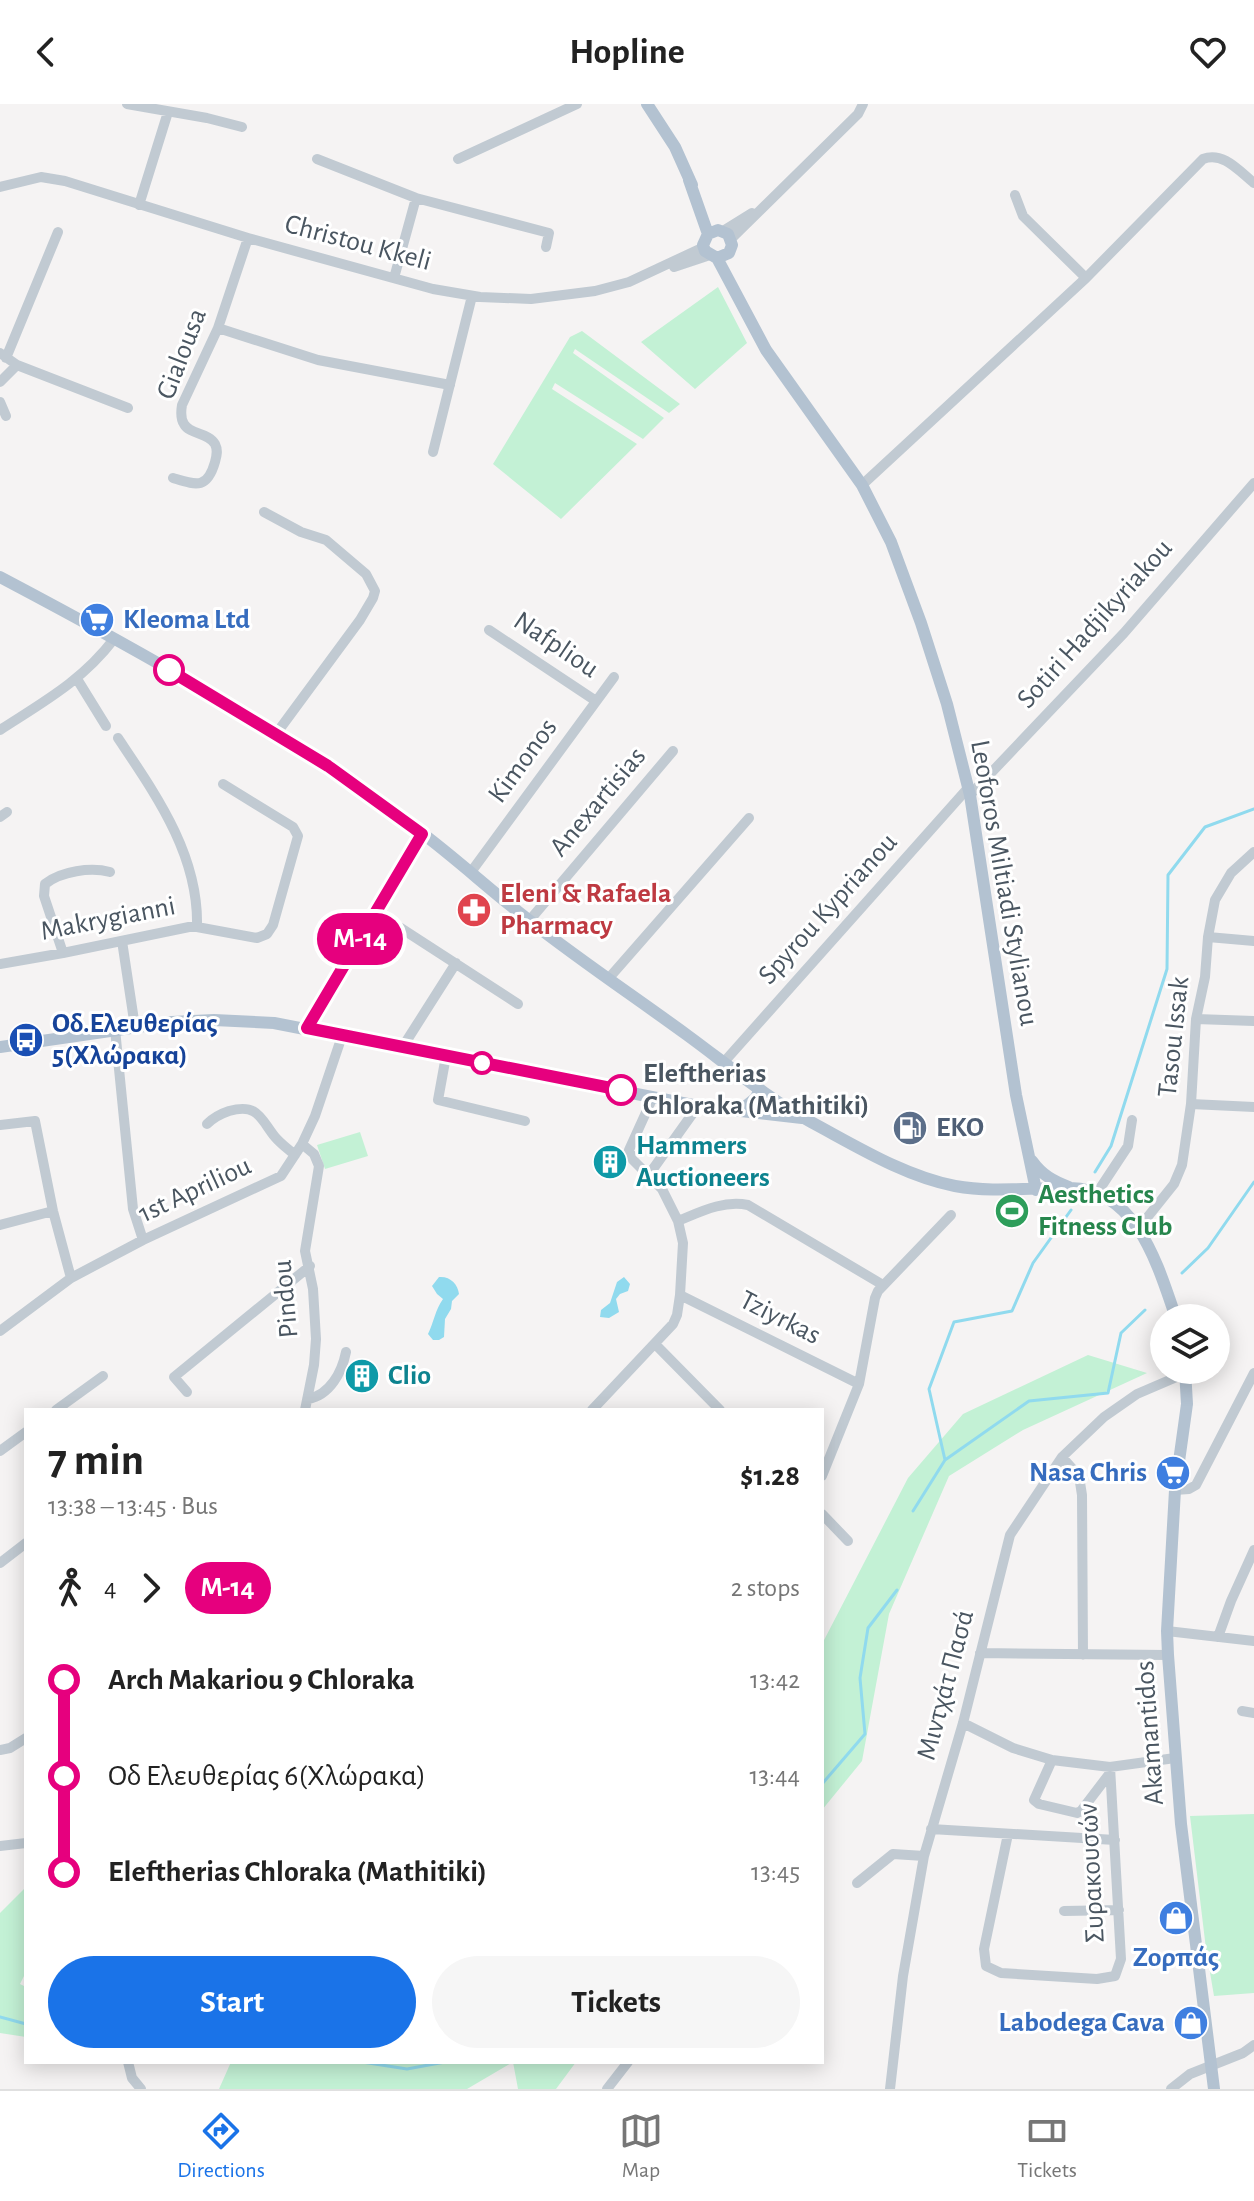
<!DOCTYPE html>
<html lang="en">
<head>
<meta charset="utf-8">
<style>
  :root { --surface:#fff; --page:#f6f6f6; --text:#222; --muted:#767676; --line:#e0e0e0; --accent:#1a73e8 }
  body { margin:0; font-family:"Alegreya Sans",sans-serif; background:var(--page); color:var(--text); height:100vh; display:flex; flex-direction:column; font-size:30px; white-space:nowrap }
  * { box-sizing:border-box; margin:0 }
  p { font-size:26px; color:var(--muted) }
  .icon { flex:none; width:44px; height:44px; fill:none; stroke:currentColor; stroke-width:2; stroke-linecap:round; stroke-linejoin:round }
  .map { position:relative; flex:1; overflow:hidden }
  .details { position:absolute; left:24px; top:1304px; width:800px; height:656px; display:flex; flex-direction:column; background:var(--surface); border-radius:0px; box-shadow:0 4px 20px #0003 }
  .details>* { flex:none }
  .badge { padding:0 16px; border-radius:26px; font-size:28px; line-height:52px }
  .controls { position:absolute; left:1150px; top:1200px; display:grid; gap:16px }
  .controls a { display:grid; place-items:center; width:80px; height:80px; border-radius:50%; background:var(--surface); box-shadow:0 4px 20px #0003; font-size:40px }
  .map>.badge { position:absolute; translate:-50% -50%; box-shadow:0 0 0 4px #fff }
  .legs { display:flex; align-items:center; gap:12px; height:88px; padding:0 24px; font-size:26px }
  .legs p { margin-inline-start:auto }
  .head { display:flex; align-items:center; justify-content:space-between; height:136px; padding:0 24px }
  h1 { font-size:44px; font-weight:700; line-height:60px }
  .action { display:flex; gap:16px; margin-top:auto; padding:16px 24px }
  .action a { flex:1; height:92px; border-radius:48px; background:var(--accent); color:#fff; font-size:32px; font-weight:700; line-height:92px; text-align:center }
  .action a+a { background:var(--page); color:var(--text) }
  ul { padding:0 24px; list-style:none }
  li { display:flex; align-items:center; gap:28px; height:96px; font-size:30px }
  li i { display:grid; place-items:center; width:12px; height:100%; margin:0 10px; background:currentColor }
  li i::after { content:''; width:20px; height:20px; margin:-10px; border:6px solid; border-radius:50%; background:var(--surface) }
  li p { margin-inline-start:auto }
  li:first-child i { background:linear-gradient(#0000 50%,currentColor 0) }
  li:last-child i { background:linear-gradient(currentColor 50%,#0000 0) }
  header { display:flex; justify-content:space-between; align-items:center; height:104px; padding:0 24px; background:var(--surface); font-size:36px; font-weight:700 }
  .menu { display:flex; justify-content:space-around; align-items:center; height:112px; border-top:2px solid var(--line); background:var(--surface); font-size:22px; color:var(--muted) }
  .menu a { display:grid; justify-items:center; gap:4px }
  .menu .selected { color:var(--accent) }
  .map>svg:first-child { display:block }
  .green { fill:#c3f1d5 }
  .water { fill:#90daee }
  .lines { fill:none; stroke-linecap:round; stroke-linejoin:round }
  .stream { stroke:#90daee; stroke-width:3 }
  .minor { stroke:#c1cad2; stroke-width:10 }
  .major { stroke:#b3c2d1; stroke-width:12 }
  .line-1-casing { stroke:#fff; stroke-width:18 }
  .line-1 { stroke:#e6007e; stroke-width:12 }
  .stop-1-dot { fill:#fff; stroke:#e6007e; stroke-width:4 }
  .labels { text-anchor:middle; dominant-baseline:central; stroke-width:6; stroke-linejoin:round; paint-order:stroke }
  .street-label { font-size:28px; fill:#4a5661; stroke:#fff }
  .shop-label { font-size:28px; font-weight:bold; fill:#366cbe; stroke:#fff; text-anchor:end }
  .health-label { font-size:28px; font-weight:bold; fill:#be3a42; stroke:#fff; text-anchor:start }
  .transit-label { font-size:28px; font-weight:bold; fill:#164399; stroke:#fff; text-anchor:start }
  .stop-label { font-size:28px; font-weight:bold; fill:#4a5661; stroke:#fff; text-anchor:start }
  .service-label { font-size:28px; font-weight:bold; fill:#4e5e75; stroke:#fff; text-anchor:start }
  .culture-label { font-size:28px; font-weight:bold; fill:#0d838f; stroke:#fff; text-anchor:start }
  .leisure-label { font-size:28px; font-weight:bold; fill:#27864d; stroke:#fff; text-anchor:start }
</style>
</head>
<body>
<header><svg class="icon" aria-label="back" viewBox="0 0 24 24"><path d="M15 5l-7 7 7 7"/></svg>Hopline<svg class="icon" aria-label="heart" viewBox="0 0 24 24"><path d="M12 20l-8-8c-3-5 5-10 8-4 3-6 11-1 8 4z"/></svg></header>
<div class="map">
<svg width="1254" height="1985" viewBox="0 0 1254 1985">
  <rect width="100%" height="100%" fill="#f5f3f3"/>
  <path class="green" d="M718,183L747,239L695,285L641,238Z
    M582,227L680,300L669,309L575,245L573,249L664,314L643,335L555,279L552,285L637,340L561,415L493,360L570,233Z
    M360,1028L368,1052L325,1065L317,1041Z
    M1088,1251L1147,1269L1023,1326L949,1372L889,1510L862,1657L822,1706V1540L908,1374L963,1310Z
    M1254,1710V1889L1214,1892L1206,1845L1190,1712Z
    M26,1783V1868L20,1880L26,1883V1933L0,1929V1809Z
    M231,1958H576L556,1985H518L513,1958L467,1985H219Z"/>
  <path class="water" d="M439,1173C450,1172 458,1180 459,1190L452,1197L451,1205L445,1215L444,1233L439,1236H433L428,1230C434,1218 435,1206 443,1195L437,1190L432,1182Z
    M624,1173L630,1180L628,1187L620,1190L616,1195L619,1208L609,1214L600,1213L601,1206L610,1199L617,1178Z"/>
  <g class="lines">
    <path class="stream" d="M1095,1068L1111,1042L1167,865L1168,771L1205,723L1254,705
      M1182,1169L1208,1144L1254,1078
      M945,1356L929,1285L954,1218L1012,1207L1033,1159L1071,1106
      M913,1407L945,1356L1029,1297L1108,1289L1121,1229L1145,1206
      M822,1680L865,1630L860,1574L868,1524L897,1486
      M0,1913L26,1920
      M209,1958H215
      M362,1958L407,1965L445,1958"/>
    <path class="minor" d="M127,0L207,14L242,23
      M317,55L416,94L549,129L546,143
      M458,55L577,0
      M0,83L41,73L65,77L248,134L433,185L480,193L531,195L595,187L629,178L704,143
      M1015,91L1023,112L1086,174
      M139,101L168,8
      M723,127L752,109
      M731,135L858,10L863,0
      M674,163L710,151
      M394,174L416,94
      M218,224L318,256L450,281
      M0,249L17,261L128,304
      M6,254L58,128
      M0,278L17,261
      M0,298L6,312
      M433,348L472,192
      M173,374C196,381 207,386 215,358C217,351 218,346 215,340C208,328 190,331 184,320C180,314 181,307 182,301L218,224L248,134
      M862,381L1086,174L1203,55C1223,47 1239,67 1254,79
      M264,408L301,428L326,436L366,470L375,487L373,494L360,516L276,630
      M489,526L596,597
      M77,575L106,622
      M0,626C43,598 82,577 114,535
      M118,634C156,691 199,751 197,823
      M970,691L1124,529L1254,379
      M0,713L7,708
      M471,768L614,573
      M376,808L518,900
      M529,817L673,647
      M1208,833L1254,837
      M122,837L135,923
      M63,849L44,792L45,780C61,767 91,763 110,768
      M0,860L63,849L189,823H197L257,834L267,830L273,821L298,732L293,723L223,680
      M609,874L749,714
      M1196,915L1254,917
      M307,924L422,730
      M115,925L133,1105L143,1136
      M402,944L456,859
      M446,952L438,996L525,1017
      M724,958L968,684
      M1191,1000L1254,1003
      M207,1020C214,1013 220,1010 229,1007C258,999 260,1014 275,1033C281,1040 288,1045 295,1051
      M0,1021L35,1017L53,1107L71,1174
      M302,1040L314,1050L319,1062L305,1147L313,1185L316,1235L314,1261L305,1306
      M648,1072L698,1002
      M1097,1089L1128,1042L1132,1016
      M678,1117C700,1108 723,1096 748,1101L883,1181
      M0,1121L53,1107
      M1138,1125L1174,1080L1182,1061L1191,1000L1196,915L1205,873L1208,833L1215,796L1231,769L1254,748
      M680,1191L859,1280
      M0,1227L71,1174L143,1136L281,1072L302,1040L315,1012L342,932
      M655,1240L720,1306
      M187,1288L174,1273L310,1162
      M308,1295C330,1291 342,1268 346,1248
      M56,1306L103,1272
      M592,1306L673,1220L677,1211L680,1191L683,1139L678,1117L662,1085L633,1056L629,1046L653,993
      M0,1347L26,1328
      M1062,1353L1079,1372L1082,1391L1083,1551
      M822,1372L859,1280L875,1194L878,1187L951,1111
      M1175,1386L1189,1385L1196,1381L1254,1269
      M822,1410L848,1437
      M0,1459L26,1439
      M1167,1527L1254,1537
      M1218,1533L1231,1497L1254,1446
      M980,1549L1168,1551
      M1242,1607L1254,1609
      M963,1619L1013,1644L1052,1656L1110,1663L1175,1654
      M0,1646L10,1644L26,1634
      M1052,1656L1034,1696L1039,1700L1077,1709L1081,1707L1110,1669
      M931,1725L1115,1736
      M1008,1730L984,1845L986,1862L1001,1869L1097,1875L1115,1872L1121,1855L1110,1663
      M0,1742L26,1739
      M857,1779L893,1750L924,1752
      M1064,1807L1119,1806
      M128,1958L132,1974L141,1985
      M607,1985L628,1958
      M890,1985L903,1872L924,1752L963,1619L1010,1431L1062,1353L1104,1313L1137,1290L1186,1269
      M1171,1985L1190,1970L1243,1949L1254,1941"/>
    <path class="major" d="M647,0L675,43L692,81
      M689,76L708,130L703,141L705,147L717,154L729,149L732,141L728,130L718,126L708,130
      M717,154L766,246L862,381L891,438L921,519L947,600L970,691L1016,991L1036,1086
      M0,473C144,549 287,629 418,726C457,755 492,788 530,817C581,857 635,893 687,931C728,961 767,994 811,1018C856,1042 904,1072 955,1082C994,1089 1032,1083 1070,1084C1137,1085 1158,1162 1176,1214
      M0,943L172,918L214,916L274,919L698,1002L802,1014
      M740,1007L756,994L759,986
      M1032,1057C1042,1071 1053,1077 1069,1083
      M1185,1266L1187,1300L1175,1386L1167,1527L1168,1551L1181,1720L1214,1985"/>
  </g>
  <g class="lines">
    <g class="line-1-casing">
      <path id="line-1" d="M169,566L328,662L422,730L307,924L621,986"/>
    </g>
    <use href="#line-1" class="line-1"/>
  </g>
  <defs>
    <g id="supermarket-disc" transform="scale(1.8)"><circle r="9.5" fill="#3f7fe0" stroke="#fff"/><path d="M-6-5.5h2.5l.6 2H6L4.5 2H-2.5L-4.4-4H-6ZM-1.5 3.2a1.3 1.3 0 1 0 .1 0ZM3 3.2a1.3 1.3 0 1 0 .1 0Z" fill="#fff"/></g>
    <g id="pharmacy-disc" transform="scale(1.8)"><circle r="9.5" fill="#e0444e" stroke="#fff"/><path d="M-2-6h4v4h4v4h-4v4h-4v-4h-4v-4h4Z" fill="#fff"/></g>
    <g id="bus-disc" transform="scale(1.8)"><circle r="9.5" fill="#1a4fb4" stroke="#fff"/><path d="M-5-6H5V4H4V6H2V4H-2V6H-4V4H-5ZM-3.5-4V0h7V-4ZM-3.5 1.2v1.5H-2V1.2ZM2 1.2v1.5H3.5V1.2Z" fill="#fff"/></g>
    <g id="fuel-disc" transform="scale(1.8)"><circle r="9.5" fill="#5c6f8a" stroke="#fff"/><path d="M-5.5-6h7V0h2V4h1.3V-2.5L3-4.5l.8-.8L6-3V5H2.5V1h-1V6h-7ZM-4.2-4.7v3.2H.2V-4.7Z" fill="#fff"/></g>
    <g id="building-disc" transform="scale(1.8)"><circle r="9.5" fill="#0f9aa8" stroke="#fff"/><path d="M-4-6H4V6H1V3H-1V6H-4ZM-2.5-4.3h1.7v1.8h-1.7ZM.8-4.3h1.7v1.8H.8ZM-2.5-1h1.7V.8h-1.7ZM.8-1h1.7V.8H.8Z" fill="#fff"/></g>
    <g id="stadium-disc" transform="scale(1.8)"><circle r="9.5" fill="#2e9e5b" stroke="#fff"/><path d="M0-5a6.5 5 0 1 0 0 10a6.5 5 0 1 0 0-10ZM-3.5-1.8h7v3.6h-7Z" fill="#fff"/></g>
    <g id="shop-disc" transform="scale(1.8)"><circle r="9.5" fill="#3f7fe0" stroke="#fff"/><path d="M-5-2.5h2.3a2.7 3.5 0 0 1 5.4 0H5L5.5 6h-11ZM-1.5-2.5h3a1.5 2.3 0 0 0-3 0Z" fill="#fff"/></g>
  </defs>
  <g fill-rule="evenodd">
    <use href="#supermarket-disc" x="97" y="516"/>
    <use href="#pharmacy-disc" x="474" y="806"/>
    <use href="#bus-disc" x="26" y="936"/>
    <use href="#fuel-disc" x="910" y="1024"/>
    <use href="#building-disc" x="610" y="1058"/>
    <use href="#stadium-disc" x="1012" y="1107"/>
    <use href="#building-disc" x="362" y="1272"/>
    <use href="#supermarket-disc" x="1173" y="1369"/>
    <use href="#shop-disc" x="1176" y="1814"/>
    <use href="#shop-disc" x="1191" y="1919"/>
  </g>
  <g class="stop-1-dot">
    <circle cx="169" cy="566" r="14"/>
    <circle cx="482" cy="959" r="10"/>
    <circle cx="621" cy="986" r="14"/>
  </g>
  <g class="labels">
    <g class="street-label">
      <text transform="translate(358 139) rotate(15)">Christou Kkeli</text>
      <text transform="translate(182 250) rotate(-69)">Gialousa</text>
      <text transform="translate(1095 520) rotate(-48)">Sotiri Hadjikyriakou</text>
      <text transform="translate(556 541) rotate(34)">Nafpliou</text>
      <text transform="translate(523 657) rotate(-54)">Kimonos</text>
      <text transform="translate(598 698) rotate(-50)">Anexartisias</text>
      <text transform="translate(1004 779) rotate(80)">Leoforos Miltiadi Stylianou</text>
      <text transform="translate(828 805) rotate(-48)">Spyrou Kyprianou</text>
      <text transform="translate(108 815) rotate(-11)">Makrygianni</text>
      <text transform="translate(1174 933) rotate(-84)">Tasou Issak</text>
      <text transform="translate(195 1086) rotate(-25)">1st Apriliou</text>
      <text transform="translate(286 1195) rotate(-95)">Pindou</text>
      <text transform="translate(780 1214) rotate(27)">Tziyrkas</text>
      <text transform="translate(946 1581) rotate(-75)">Μιντχάτ Πασά</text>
      <text transform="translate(1150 1629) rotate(-94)">Akamantidos</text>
      <text transform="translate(1092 1769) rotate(-93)">Συρακουσών</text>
    </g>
    <g class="shop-label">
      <text x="123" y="516" text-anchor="start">Kleoma Ltd</text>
      <text x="1147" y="1369">Nasa Chris</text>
      <text x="1176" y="1854" text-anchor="middle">Ζορπάς</text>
      <text x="1165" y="1919">Labodega Cava</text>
    </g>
    <g class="health-label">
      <text x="500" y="790">Eleni &amp; Rafaela<tspan x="500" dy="32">Pharmacy</tspan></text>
    </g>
    <g class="transit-label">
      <text x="52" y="920">Οδ.Ελευθερίας<tspan x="52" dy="32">5(Χλώρακα)</tspan></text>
    </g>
    <g class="stop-label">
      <text x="643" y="970">Eleftherias<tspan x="643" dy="32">Chloraka (Mathitiki)</tspan></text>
    </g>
    <g class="service-label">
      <text x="936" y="1024">EKO</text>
    </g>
    <g class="culture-label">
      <text x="636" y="1042">Hammers<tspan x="636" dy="32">Auctioneers</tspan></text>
      <text x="388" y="1272">Clio</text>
    </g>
    <g class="leisure-label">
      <text x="1038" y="1091">Aesthetics<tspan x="1038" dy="32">Fitness Club</tspan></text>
    </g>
  </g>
</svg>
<div class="controls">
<a><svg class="icon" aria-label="layers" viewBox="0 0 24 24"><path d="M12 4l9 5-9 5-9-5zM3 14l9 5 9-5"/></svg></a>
</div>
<b class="badge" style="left:360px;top:835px;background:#e6007e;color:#fff">M-14</b>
<section class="details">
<div class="head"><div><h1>7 min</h1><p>13:38 – 13:45 · Bus</p></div><b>$1.28</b></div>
<div class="legs"><svg class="icon" aria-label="walk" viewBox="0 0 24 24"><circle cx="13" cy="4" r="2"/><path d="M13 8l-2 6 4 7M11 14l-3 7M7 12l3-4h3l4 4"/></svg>4<svg class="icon" aria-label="forward" viewBox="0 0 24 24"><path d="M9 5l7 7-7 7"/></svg><b class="badge" style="background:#e6007e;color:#fff">M-14</b><p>2 stops</p></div>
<ul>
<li><i style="color:#e6007e"></i><b>Arch Makariou 9 Chloraka</b><p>13:42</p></li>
<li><i style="color:#e6007e"></i><span>Οδ Ελευθερίας 6(Χλώρακα)</span><p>13:44</p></li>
<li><i style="color:#e6007e"></i><b>Eleftherias Chloraka (Mathitiki)</b><p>13:45</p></li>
</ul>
<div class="action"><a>Start</a><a>Tickets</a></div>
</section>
</div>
<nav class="menu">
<a class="selected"><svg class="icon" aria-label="directions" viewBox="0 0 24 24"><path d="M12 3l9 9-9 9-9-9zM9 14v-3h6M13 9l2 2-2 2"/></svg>Directions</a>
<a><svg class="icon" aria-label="map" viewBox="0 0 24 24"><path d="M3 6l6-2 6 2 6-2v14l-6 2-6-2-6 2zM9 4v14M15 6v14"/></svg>Map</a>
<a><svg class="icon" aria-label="tickets" viewBox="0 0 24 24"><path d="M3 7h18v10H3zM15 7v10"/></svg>Tickets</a>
</nav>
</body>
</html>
